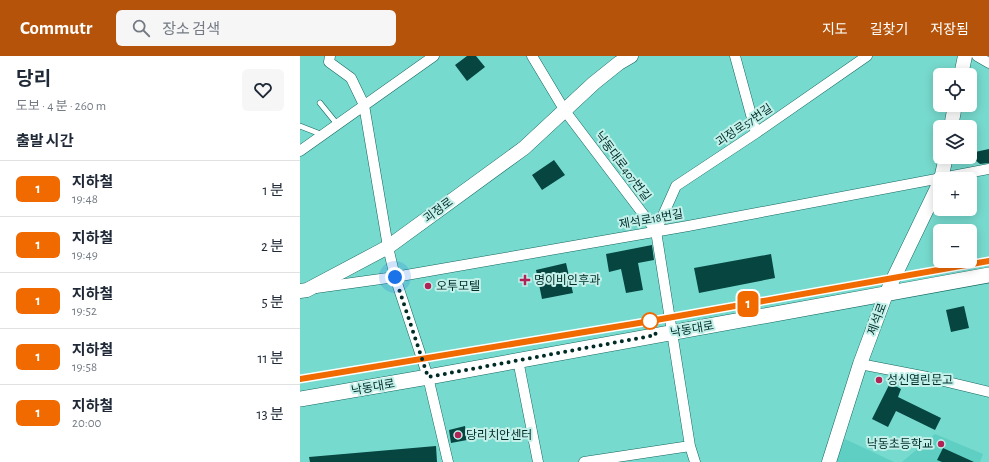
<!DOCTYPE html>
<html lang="ko">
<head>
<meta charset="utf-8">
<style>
  :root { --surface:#fff; --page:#f6f6f7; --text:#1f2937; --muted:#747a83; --line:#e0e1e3; --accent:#b45309 }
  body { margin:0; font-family:"Alegreya Sans","Noto Sans KR",sans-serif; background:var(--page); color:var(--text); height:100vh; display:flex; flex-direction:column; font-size:15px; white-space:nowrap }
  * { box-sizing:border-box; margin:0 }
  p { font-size:13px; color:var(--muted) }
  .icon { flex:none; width:22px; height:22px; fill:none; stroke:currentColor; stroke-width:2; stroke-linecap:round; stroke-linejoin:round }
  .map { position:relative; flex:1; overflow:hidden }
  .drawer { display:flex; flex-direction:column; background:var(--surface); width:300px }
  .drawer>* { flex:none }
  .badge { padding:0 8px; border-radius:6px; font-size:14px; line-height:26px }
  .buttons { position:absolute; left:633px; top:12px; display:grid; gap:8px }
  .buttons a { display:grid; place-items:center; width:44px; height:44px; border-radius:6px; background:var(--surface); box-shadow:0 2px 10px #0003; font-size:20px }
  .you { position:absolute; width:20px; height:20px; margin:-10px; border:3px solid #fff; border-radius:50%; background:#1a73e8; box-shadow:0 0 0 6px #1a73e833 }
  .map>.badge { position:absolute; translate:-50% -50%; box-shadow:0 0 0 2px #fff }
  h2 { padding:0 16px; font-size:15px; line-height:36px }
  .round { display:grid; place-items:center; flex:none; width:42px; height:42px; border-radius:6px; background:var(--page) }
  .headline { display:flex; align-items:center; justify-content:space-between; height:68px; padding:0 16px }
  h1 { font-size:19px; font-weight:700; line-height:30px }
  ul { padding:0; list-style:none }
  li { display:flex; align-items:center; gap:12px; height:56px; padding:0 16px; border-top:1px solid var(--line) }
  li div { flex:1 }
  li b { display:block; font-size:15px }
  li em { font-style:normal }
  li .badge { min-width:44px; font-weight:700; text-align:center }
  header { display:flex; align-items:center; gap:24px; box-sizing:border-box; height:56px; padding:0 20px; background:var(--accent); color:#fff }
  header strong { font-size:19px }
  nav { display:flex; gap:22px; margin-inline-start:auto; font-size:14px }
  .search { width:280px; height:36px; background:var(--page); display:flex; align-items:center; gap:10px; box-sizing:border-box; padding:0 14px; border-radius:6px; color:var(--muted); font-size:15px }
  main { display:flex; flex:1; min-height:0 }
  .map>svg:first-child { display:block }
  .built { fill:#5ecfc2 }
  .building { fill:#064540 }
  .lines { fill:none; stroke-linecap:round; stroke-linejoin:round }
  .lane-casing { stroke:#146760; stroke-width:6 }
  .street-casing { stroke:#146760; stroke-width:11 }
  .secondary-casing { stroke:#146760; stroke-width:15 }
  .primary-casing { stroke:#146760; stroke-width:16 }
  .lane { stroke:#fff; stroke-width:5 }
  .street { stroke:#fff; stroke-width:10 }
  .secondary { stroke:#fff; stroke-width:14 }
  .primary { stroke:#fff; stroke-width:15 }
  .line-casing { stroke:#fff; stroke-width:9 }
  .line { stroke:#f06a00; stroke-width:6 }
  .walk { stroke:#002c28; stroke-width:4; stroke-dasharray:0 7.2 }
  .poi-dot { fill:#b12255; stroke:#c3f1ea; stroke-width:1.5 }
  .stop-dot { fill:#fff; stroke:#f06a00; stroke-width:2 }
  .labels { text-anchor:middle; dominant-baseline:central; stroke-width:4; stroke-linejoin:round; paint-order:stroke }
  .street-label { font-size:12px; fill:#002c28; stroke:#c3f1ea }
  .poi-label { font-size:12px; fill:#002c28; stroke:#c3f1ea; text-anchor:start }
</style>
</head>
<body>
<header>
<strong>Commutr</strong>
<div class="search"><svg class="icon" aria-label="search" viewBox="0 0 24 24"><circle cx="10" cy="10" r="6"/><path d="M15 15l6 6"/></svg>장소 검색</div>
<nav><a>지도</a><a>길찾기</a><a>저장됨</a></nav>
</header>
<main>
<section class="drawer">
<div class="headline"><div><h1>당리</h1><p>도보 · 4 분 · 260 m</p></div><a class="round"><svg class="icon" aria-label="heart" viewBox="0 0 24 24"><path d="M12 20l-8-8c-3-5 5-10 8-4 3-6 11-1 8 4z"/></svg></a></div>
<h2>출발 시간</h2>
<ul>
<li><span class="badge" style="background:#f06a00;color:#fff">1</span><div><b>지하철</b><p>19:48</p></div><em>1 분</em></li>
<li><span class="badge" style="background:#f06a00;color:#fff">1</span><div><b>지하철</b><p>19:49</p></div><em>2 분</em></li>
<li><span class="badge" style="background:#f06a00;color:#fff">1</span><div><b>지하철</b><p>19:52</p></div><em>5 분</em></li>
<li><span class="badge" style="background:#f06a00;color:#fff">1</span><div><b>지하철</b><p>19:58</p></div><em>11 분</em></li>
<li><span class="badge" style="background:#f06a00;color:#fff">1</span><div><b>지하철</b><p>20:00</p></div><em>13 분</em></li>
</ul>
</section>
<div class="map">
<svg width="689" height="406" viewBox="0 0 689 406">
  <rect width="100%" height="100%" fill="#77dace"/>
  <path class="built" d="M635,378L683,398L680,406H602Z
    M545,383L594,406H535Z"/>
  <path class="building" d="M167,0H176L185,11L167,25L155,9Z
    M689,93V107L680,108L675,104V96Z
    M254,104L265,119L242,134L232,119Z
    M352,189L354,204L338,207L343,234L326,237L321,213L309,216L306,198Z
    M471,198L475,222L399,237L394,212Z
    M266,207L273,237L242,243L236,214Z
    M664,250L669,272L651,276L646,254Z
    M590,327L601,333L598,341L641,362L635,374L596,355L588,371L572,363Z
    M165,370L167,384L151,387L149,374Z
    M136,390L137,406H10L9,401Z
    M643,392L674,406H642L637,404Z"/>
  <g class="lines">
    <g class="lane-casing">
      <path id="lane" d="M20,47L37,68
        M0,70L23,79"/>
    </g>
    <g class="street-casing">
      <path id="street" d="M30,0L29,6L51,22L64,49L88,191L95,221L388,170L689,113
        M232,0L265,55L356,175L390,390L395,406
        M435,0L456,77
        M677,0L689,7
        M0,95L134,0
        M356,175L376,130L456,77L567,0
        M16,232L95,221L128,321L148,406
        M218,304L238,406
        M560,308L627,321L689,336
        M284,406L390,390"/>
    </g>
    <g class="secondary-casing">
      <path id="secondary" d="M661,19L665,0
        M651,71L655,49
        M641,123L646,101
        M0,235L7,234L88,191L224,92L294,27L319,7L331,0
        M529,406L560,308L586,238L640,126"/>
    </g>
    <g class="primary-casing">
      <path id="primary" d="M0,343L128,321L689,219"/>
    </g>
    <use href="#lane" class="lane"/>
    <use href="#street" class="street"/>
    <use href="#secondary" class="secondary"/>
    <use href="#primary" class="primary"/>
  </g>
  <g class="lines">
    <g class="line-casing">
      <path id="line" d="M0,323L339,267L689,205"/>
    </g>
    <use href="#line" class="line"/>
    <path class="walk" d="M95,221L128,321L356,279L350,265"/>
  </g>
  <g class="poi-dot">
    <path d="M223 218h4v4h4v4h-4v4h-4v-4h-4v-4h4z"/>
    <circle cx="128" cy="230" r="4"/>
    <circle cx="579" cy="324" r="4"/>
    <circle cx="158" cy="379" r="4"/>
    <circle cx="641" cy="388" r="4"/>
  </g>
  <circle class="stop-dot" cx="350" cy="265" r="8"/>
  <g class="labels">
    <g class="street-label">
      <text transform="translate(444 69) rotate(-34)">괴정로57번길</text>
      <text transform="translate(323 110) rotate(53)">낙동대로407번길</text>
      <text transform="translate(138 154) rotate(-36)">괴정로</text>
      <text transform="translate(351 163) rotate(-10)">제석로18번길</text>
      <text transform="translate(577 263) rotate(-70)">제석로</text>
      <text transform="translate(392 273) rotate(-10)">낙동대로</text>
      <text transform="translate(73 331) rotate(-10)">낙동대로</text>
    </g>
    <g class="poi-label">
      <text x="234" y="224">명이비인후과</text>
      <text x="136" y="230">오투모텔</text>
      <text x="587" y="324">성신열린문고</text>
      <text x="166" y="379">당리치안센터</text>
      <text x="633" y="388" text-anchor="end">낙동초등학교</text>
    </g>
  </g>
</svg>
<div class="buttons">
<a><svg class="icon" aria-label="locate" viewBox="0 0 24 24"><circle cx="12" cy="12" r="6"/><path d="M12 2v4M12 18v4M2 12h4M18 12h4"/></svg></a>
<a><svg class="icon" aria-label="layers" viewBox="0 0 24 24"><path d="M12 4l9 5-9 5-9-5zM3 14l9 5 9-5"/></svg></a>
<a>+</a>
<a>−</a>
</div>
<div class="you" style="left:95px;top:221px"></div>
<b class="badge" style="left:448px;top:248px;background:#f06a00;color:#fff">1</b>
</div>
</main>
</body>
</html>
